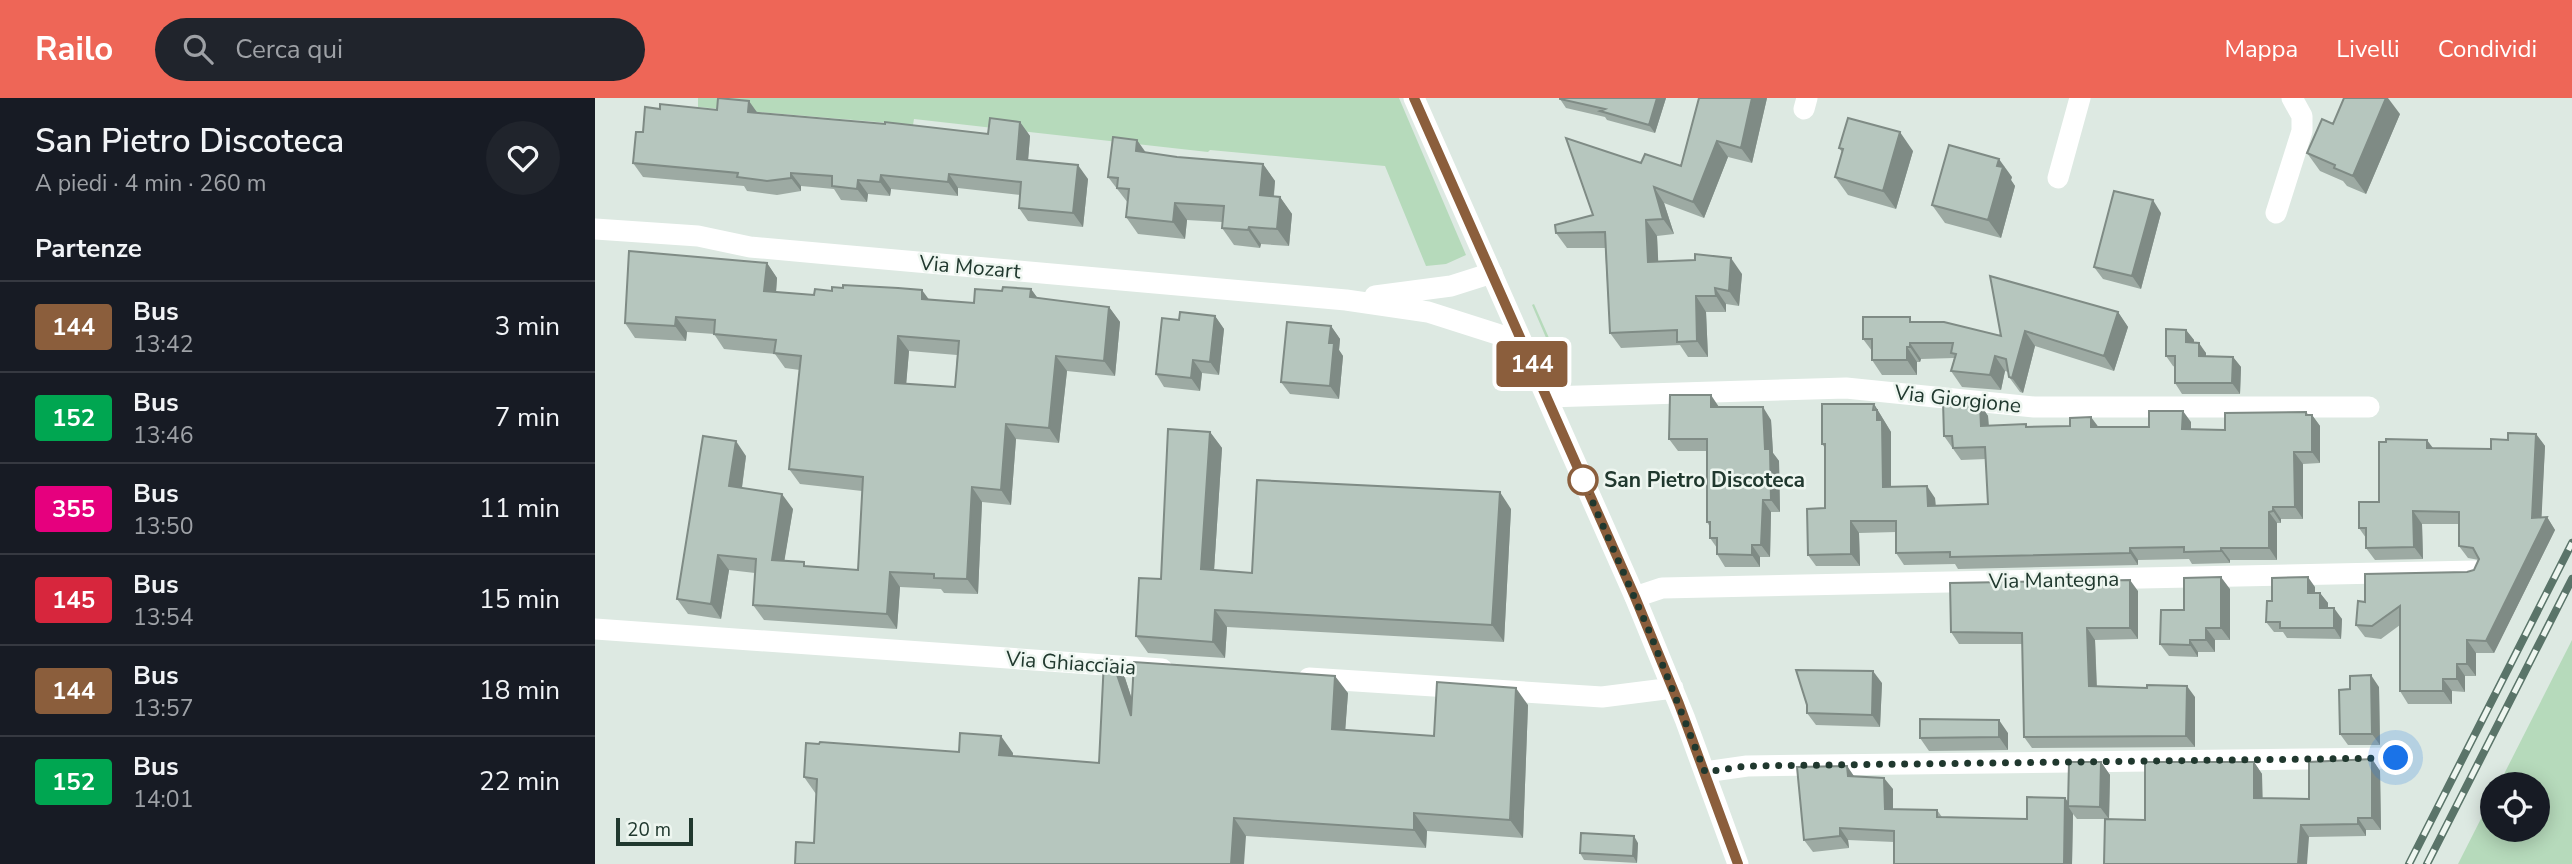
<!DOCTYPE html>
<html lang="it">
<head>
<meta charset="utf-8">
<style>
  :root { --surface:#171b24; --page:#20242c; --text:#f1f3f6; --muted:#9ea1a6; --line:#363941; --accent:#ee6657 }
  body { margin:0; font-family:"Nunito Sans",sans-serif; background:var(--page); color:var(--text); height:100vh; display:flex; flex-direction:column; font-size:26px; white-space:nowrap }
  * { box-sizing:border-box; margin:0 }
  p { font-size:23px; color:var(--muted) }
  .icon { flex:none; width:38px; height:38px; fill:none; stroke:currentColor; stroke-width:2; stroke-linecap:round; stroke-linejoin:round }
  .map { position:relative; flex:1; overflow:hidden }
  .side { display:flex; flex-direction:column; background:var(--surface); width:595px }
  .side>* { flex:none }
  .badge { padding:0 14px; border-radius:5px; font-size:24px; line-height:46px }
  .buttons { position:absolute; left:1885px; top:674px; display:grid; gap:14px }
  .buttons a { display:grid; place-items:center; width:70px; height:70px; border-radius:50%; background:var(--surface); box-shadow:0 4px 18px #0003; font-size:35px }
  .scale { position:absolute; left:21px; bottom:18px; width:77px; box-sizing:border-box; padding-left:7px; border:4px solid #20382e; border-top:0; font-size:19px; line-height:24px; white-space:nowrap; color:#20382e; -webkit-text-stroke:5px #eef6f0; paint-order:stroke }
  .you { position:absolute; width:35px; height:35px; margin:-18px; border:5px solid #fff; border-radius:50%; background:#1a73e8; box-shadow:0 0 0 10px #1a73e833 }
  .map>.badge { position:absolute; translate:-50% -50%; box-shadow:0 0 0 4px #fff }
  h2 { padding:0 35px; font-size:26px; line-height:63px }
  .round { display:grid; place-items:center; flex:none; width:74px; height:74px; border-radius:37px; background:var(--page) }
  .overview { display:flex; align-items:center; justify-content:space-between; height:119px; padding:0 35px }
  h1 { font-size:33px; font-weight:600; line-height:52px }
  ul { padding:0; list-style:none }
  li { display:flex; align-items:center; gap:21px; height:91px; padding:0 35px; border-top:2px solid var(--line) }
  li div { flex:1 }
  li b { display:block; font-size:26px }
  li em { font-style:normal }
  li .badge { min-width:77px; font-weight:700; text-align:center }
  header { display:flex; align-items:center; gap:42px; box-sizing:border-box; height:98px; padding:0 35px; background:var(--accent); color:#fff }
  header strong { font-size:33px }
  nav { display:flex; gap:38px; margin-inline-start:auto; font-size:24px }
  .search { width:490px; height:63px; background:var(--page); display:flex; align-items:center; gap:18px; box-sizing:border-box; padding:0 24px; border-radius:38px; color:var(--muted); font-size:26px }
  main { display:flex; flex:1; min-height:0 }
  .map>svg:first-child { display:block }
  .green { fill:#b6dabb }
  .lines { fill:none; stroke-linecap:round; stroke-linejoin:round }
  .minor { stroke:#fff; stroke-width:21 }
  .tertiary { stroke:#fff; stroke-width:21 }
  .rail-casing { stroke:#5a7469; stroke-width:8 }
  .rail { stroke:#eef6f0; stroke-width:5; stroke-dasharray:16; stroke-linecap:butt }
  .wall { fill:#9daaa3; fill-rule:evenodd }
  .shaded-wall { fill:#7f8b85 }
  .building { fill:#b6c6be; stroke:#7f8b85; stroke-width:2; fill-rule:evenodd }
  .line-casing { stroke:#fff; stroke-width:16 }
  .line { stroke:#8b5e3c; stroke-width:10 }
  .walk { stroke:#20382e; stroke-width:7; stroke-dasharray:0 12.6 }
  .stop-dot { fill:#fff; stroke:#8b5e3c; stroke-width:3.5 }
  .labels { text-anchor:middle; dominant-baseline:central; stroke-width:5; stroke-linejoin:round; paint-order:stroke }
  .street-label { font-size:21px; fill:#20382e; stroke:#eef6f0 }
  .stop-label { font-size:21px; font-weight:bold; fill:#20382e; stroke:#eef6f0; text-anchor:start }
</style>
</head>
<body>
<header>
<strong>Railo</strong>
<div class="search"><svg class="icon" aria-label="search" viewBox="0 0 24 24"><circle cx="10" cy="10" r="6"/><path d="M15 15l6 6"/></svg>Cerca qui</div>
<nav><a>Mappa</a><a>Livelli</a><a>Condividi</a></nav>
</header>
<main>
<section class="side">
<div class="overview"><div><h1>San Pietro Discoteca</h1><p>A piedi · 4 min · 260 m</p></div><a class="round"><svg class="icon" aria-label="heart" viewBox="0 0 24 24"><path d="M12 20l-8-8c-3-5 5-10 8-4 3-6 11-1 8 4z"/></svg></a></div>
<h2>Partenze</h2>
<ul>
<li><span class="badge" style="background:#8b5e3c;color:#fff">144</span><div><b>Bus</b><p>13:42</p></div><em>3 min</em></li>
<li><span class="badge" style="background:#00a651;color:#fff">152</span><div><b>Bus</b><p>13:46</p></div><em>7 min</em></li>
<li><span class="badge" style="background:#e6007e;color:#fff">355</span><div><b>Bus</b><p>13:50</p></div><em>11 min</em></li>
<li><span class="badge" style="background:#d7263d;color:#fff">145</span><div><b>Bus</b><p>13:54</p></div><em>15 min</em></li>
<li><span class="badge" style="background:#8b5e3c;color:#fff">144</span><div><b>Bus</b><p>13:57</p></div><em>18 min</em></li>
<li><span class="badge" style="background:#00a651;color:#fff">152</span><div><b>Bus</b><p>14:01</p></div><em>22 min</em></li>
</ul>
</section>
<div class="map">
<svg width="1977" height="766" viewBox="0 0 1977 766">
  <rect width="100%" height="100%" fill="#dde9e2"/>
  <path class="green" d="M103,0H804L871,157L851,166L831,168L790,68L615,52L613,54L319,21L318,27L103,9Z
    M939,206L973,283L970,284L937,207Z
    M1977,542V766H1863L1897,699V732H1942V686H1904Z"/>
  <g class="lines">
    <path class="minor" d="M1209,11L1212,0
      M1463,80L1485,0
      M1681,115L1707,33V18L1697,0
      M0,131L103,138L155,149L233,156L751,202L833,214L927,244
      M780,198L856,188L897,175
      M952,299L1251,290L1439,309H1774
      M1040,499L1067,490L1880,473
      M1110,674L1152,668L1801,660"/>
    <path class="tertiary" d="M819,0L1040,499L1090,621L1143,766
      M0,531L567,571
      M714,580L1007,599L1078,590"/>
    <g class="rail-casing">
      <path id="rail" d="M1814,766L1977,445
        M1832,766L1977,481"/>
    </g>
    <use href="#rail" class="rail"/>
  </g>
  <path class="wall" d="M1071,0L1060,35L1012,22L1010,19L971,10L965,1Z
    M1172,0L1157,65L1133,59L1109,120L1069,105L1079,136L1062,138L1063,163L1147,176L1144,208L1131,206V214H1111L1113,259H1093L1085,247L1026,250L1015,235L1010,150H972L961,135L998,117L1046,65L1086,68Z
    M65,11L122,12L162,15L393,36L425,24L435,38L433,62L493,81L488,129L433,123L424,110L425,97L363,90V98L296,91L295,98L273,96L272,104L246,102L239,91L206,88V93L182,97L152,93L149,88L48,79L38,65L48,34Z
    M1805,16L1771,96L1752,88L1748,83L1725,73L1712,55L1738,26Z
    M1244,50L1318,53L1301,111L1253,97L1240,79L1247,54Z
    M551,55L582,59L668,66L680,83L679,98L685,99L697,116L694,148L666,146L665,150L639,147L627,130V124L592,122L590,141L543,136L531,119L533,105L513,79Z
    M1417,79L1416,82L1420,88L1406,140L1350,125L1337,107Z
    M1566,115L1546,191L1508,181L1499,169Z
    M172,165L182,180L181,194L219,197L334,202L379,205L407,193L436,191L442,200L514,209L525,224L520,278L472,273L464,345L421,341L416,407L387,404L383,496L349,495L346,491L305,489L302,531L169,522L158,507L160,475L134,472L126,521L93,516L82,501L151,358L147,390L198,411L189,463L212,468L263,472L267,393L205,386L194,371L205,272L190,270L180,256L129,251L119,236L92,234L91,243L40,240L30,225ZM314,253L362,257L360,289L311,286Z
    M1523,214L1533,229L1519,273L1440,248L1428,295L1425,294L1414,279L1413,274L1410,273L1406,292L1367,289L1356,273L1359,260L1326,261L1325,264H1322V277H1287L1277,262V253L1268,241L1319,224L1406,238Z
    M620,218L629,231L624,277L607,275L605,293L569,289L561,276L584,222Z
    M736,228L745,241L744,252L748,258L744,301L695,296L686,284Z
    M1591,232L1599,242V244L1611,255V258L1638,259L1646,269L1645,296H1587L1580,285V269L1578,268L1571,258Z
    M1279,306L1296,334V388L1340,400L1341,408L1393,406L1391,361L1366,362L1349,338L1385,306L1393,318L1394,327L1433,329H1554L1596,324V331L1630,332L1717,317L1725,328V365L1708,366V421H1686V425H1682V462H1635V465L1597,466L1594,461L1543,462V467L1363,471L1360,466L1309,467L1301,455V434L1264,435L1265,468H1221L1213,457L1230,410V350L1227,346Z
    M1124,309L1176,322L1178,355L1184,363L1185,414H1176L1175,459H1165V469H1130L1122,456V450L1115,440V429L1112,424V353H1083L1074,341Z
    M615,334L627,350L619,472L657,475L916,411L909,544L632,529L630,560L553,555L541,538L566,481Z
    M1941,336L1950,348L1946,420L1952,419L1960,432L1899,555H1881V578H1870V594L1857,593V606H1813L1805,593V527L1786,541L1770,539L1761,527L1770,504L1879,472L1884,462L1873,460L1864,448V426H1827L1828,461L1780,462L1771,450V440L1764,430L1838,350L1896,351L1913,342Z
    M1720,489V495H1725L1733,505V510L1747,521L1746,541L1692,540L1688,534H1679L1671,524L1677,503Z
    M1635,491V542H1620V554H1603V559L1574,558L1565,546L1589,512Z
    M1543,493V541L1500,542L1502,588L1600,599V649L1437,650L1429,639L1427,546H1364L1356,534Z
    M517,562L530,580L537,602L753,595L750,632L839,638L933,607L928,740L832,733L831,750L651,738L219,745L221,696L209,679L364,654L418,655V658L504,665Z
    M1287,585L1285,629L1221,627L1212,615Z
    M1784,589L1785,647H1753L1745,636L1755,591Z
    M1413,635V652L1334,653L1325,640Z
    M1777,661L1785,673L1786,732H1771V738L1714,739L1510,721H1482L1478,716L1477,766H1299V744L1253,742L1254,750L1218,754L1209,742L1252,668L1259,678L1298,691V712H1342L1347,719L1432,721L1470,700L1473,704L1506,664L1515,677L1514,721L1550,722L1659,664L1667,676V700L1714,701Z
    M1043,745L1042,765L989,762L985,755Z"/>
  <path class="shaded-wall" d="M1062,0H1071L1060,35L1054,27Z
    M1157,0H1172L1157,65L1146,50Z
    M1791,0H1793L1805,16L1771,96L1758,78Z
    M154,3L164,17L153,14Z
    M425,24L435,38L432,75L422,61Z
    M1305,34L1318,53L1301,111L1288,93Z
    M542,42L554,59L541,53Z
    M1122,43L1133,59L1109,120L1098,104Z
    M1404,61L1417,79L1416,82L1420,88L1406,140L1393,122L1402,68Z
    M668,66L680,83L677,114L665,97Z
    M483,67L493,81L488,129L478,115Z
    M196,75L206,88V93L196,80Z
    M354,76L363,90V98L353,84Z
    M286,77L296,91L295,98L285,84Z
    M263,82L273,96L272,104L262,91Z
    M1059,89L1069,105L1079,136L1068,121Z
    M685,99L697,116L694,148L682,131Z
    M1558,102L1566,115L1546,191L1537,178Z
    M580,105L592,122L590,141L578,124Z
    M1051,122L1062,138L1064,179L1053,164Z
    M654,129L666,146L665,150L653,132Z
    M1136,160L1147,176L1144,208L1134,193Z
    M172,165L182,180L180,208L169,193Z
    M1120,190L1131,206V214L1121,198Z
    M436,191L447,206L435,199Z
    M327,192L338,207L327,201Z
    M1101,198L1111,214L1113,259L1102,243Z
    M514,209L525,224L520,278L509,263Z
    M1523,214L1533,229L1519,273L1509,258Z
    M620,218L629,231L624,277L615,264Z
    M81,219L92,234L91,243L80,228Z
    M736,228L745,241L744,252L748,258L744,301L735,288L734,245Z
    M1591,232L1599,242L1598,255L1591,244Z
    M1430,233L1440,248L1428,295L1417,280Z
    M303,238L314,253L310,300L300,285Z
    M1315,245L1326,261L1325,264L1315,249Z
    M1604,245L1611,255V269L1604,258Z
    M1312,249L1322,264V277L1312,262Z
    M461,258L472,273L464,345L454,330Z
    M1400,258L1410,273L1406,292L1395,277Z
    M1638,259L1646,269L1645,296L1637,285Z
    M598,262L607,275L605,293L596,280Z
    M1116,297L1124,309H1116Z
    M1279,306L1296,334V400L1288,389Z
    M1385,306L1393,318L1394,339L1386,328Z
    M1168,309L1176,322L1178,355L1184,363L1185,414L1176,402L1170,351Z
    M1588,313L1596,324V343L1587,331Z
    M1711,314L1717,321V317L1725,328V365L1717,354Z
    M1496,319L1505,331L1496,329Z
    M411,326L421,341L416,407L406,392Z
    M615,334L627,350L618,488L606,471Z
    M1941,336L1950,348L1946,431L1952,419L1960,432L1899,555L1891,543L1937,420Z
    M1832,342L1841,354L1832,350Z
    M141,343L151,358L145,403L134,388Z
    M1699,354L1708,366V421L1700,409Z
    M1332,388L1340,400L1341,420L1333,408Z
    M377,389L387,404L383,496L372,481Z
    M905,394L916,411L909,544L897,527Z
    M187,396L198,411L187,477L177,462Z
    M1168,402L1176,414L1175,459L1166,447Z
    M1678,409L1686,421V425L1678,413Z
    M1818,413L1827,426L1828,461L1819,449Z
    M1674,414L1682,425V462L1674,450Z
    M1256,423L1264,435L1265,468L1256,456Z
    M1157,447L1165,459V469L1157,457Z
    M1535,450L1543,462V467L1535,455Z
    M1626,450L1635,462V465L1626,453Z
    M123,457L134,472L126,521L116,506Z
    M295,474L305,489L302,531L292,516Z
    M1626,479L1635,491V542L1626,530Z
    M1713,479L1720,489V505L1713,495Z
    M1535,482L1543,493V541L1535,530Z
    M1725,495L1733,505V521L1725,510Z
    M1739,510L1747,521L1746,541L1739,530Z
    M620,512L632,529L630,560L618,544Z
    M1492,530L1500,542L1502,600L1494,588Z
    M1611,530L1620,542V554L1611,542Z
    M1595,542L1603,554V559L1595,547Z
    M1872,542L1881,555V578L1872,566Z
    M517,562L530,580L548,635L536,618Z
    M1862,566L1870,578V594L1862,581Z
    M1278,573L1287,585L1285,629L1277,617Z
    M1776,577L1784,589L1785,647L1777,636Z
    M740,578L753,595L749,649L737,631Z
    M1848,581L1857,593V606L1848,593Z
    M1592,588L1600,599V649L1591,638Z
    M921,590L933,607L928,740L915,722Z
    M1404,622L1413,635V652L1404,639Z
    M406,638L418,655L416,675L404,657Z
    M1777,661L1785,673L1786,732L1777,720Z
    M1506,664L1515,677L1514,721L1505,709Z
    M1659,664L1667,676L1668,712L1659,700Z
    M1252,668L1260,680L1253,678Z
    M1289,680L1298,691V723L1290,711Z
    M1470,700L1476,708H1473L1478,716L1477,766H1469Z
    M819,715L832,733L831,750L819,732Z
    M639,720L651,738L649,766H636Z
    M1763,720L1771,732V738L1763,726Z
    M1706,727L1714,739L1712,766H1703Z
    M1245,730L1253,742L1254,750L1245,738Z
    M1039,738L1043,745L1042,765L1038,758Z"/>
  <path class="building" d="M123,0L154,3L153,14L290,26V24L393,36L395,20L425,24L422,61L483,67L478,115L424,110L426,84L354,76L353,84L286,77L285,84L263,82L262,91L237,88V78L196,75V80L172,83L142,79L143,75L38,65L41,34H48L50,9L65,11V6L122,12Z
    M965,0H1062L1054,27L1005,13L1010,11L965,1Z
    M1104,0H1157L1146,50L1122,43L1098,104L1059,89L1068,121L1051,122L1053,164L1100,162V156L1136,160L1134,193L1120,190L1121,198H1101L1102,243L1082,244V232L1015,235L1010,134L961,135L960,127L998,117L971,40L1046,65L1050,56L1086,68Z
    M1749,0H1791L1758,78L1739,70L1740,67L1712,55L1727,21L1738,26Z
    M1253,20L1305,34L1288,93L1240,79L1248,51L1244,50Z
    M518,39L542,42L541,53L582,59L668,66L665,97L685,99L682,131L654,129L653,132L627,130L629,108L580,105L578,124L531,119L534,91L522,90L523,80L513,79Z
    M1354,47L1404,61L1402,68L1408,69L1393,122L1337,107Z
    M1519,93L1558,102L1537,178L1499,169Z
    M34,153L172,165L169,193L219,197L220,191L237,193V189L248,190V187L303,190L327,192V201L379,205L380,191L407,193L408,189L436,191L435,199L514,209L509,263L461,258L454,330L411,326L406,392L377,389L372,481L339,480V476L295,474L292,516L158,507L161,461L123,457L116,506L82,501L108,338L141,343L134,388L187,396L177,462L209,464V468L263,472L268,379L194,371L206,258L179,255L181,242L119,236L120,222L81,219L80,228L30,225ZM303,238L364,243L360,289L300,285Z
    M1395,178L1523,214L1509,258L1430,233L1417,280L1414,279L1411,261L1400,258L1395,277L1356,273L1361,256L1356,255L1358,245H1315V249H1312V262H1277V241H1268V219H1315V224H1349L1406,238Z
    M585,214L620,218L615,264L598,262L596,280L561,276L567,220L584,222Z
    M692,224L736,228L734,245H739L735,288L686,284Z
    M1571,231L1591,232V244L1604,245V258L1638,259L1637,285H1580V258H1571Z
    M1075,297H1116V309H1168L1170,351H1175L1176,402H1168L1166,447H1157V457L1122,456V440H1115V424H1112V341H1074Z
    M1348,303L1385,306L1386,328L1431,326V329L1475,328V320L1496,319V329H1554V313H1588L1587,331L1630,332V315L1711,314V317H1717V354H1699L1700,409H1678V413L1674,414V450H1626V453L1589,454V449L1535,450V455L1355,459V454L1301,455V423H1256V456L1213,457L1212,411L1230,410V346H1227V306H1279L1278,312H1282V322H1287L1288,389L1332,388L1333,408L1393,406L1390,349L1358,350L1357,338H1349Z
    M573,331L615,334L606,471L657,475L662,382L905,394L897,527L620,512L618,544L541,538L544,480L566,481Z
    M1913,335L1941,336L1937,420L1952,419L1891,543L1872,542V566H1862V581H1848V593H1805V508L1777,528L1761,527L1763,503L1770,504V476L1872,474L1879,472L1884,461L1878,450L1864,448V414L1818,413L1819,449L1771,450V430H1764V404H1784V344H1791V341L1832,342V350L1896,351V341L1913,342Z
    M1626,479V530H1611V542H1595V547L1565,546L1566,512H1589V480Z
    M1713,479V495H1725V510H1739V530H1685V524H1671L1672,503H1677V480Z
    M1535,482V530H1492L1494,588L1552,590V587L1592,588L1591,638L1429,639L1427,535L1356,534L1355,485Z
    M509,562H517L536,618L539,564L740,578L737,631L839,638L842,584L921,590L915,722L819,715V732L639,720L636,766H200L201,744L219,745L222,681L209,679L211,645L224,646L225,644L364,654L365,635L406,638L404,657L504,665Z
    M1201,572L1278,573L1277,617L1212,615V607Z
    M1776,577L1777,636H1745L1744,592L1755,591V578Z
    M1325,621L1404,622V639L1325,640Z
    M1777,661V720H1763V726L1706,727L1703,766H1509L1510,721L1550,722V664H1659V700L1714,701V664Z
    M1474,664H1506L1505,709L1473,708Z
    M1252,668L1253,678L1289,680L1290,711L1342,712V719L1432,721V699L1470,700L1469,766H1299V733L1245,730V738L1209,742L1202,669Z
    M986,735L1039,738L1038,758L985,755Z"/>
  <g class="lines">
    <g class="line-casing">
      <path id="line" d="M819,0L1040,499L1084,606L1143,766"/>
    </g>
    <use href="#line" class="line"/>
    <path class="walk" d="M988,382L1055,535L1110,674L1152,668L1801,660"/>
  </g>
  <circle class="stop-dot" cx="988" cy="382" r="14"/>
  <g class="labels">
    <g class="street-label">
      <text transform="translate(375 169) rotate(5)">Via Mozart</text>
      <text transform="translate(1363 301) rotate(6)">Via Giorgione</text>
      <text transform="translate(1459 482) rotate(-1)">Via Mantegna</text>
      <text transform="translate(476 565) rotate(4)">Via Ghiacciaia</text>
    </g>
    <g class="stop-label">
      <text x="1009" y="382">San Pietro Discoteca</text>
    </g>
  </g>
</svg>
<div class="buttons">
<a><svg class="icon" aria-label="locate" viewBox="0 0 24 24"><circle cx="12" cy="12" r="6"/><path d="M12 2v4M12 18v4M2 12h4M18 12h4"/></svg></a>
</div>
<div class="scale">20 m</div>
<div class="you" style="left:1801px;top:660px"></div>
<b class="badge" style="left:937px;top:266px;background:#8b5e3c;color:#fff">144</b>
</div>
</main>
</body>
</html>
